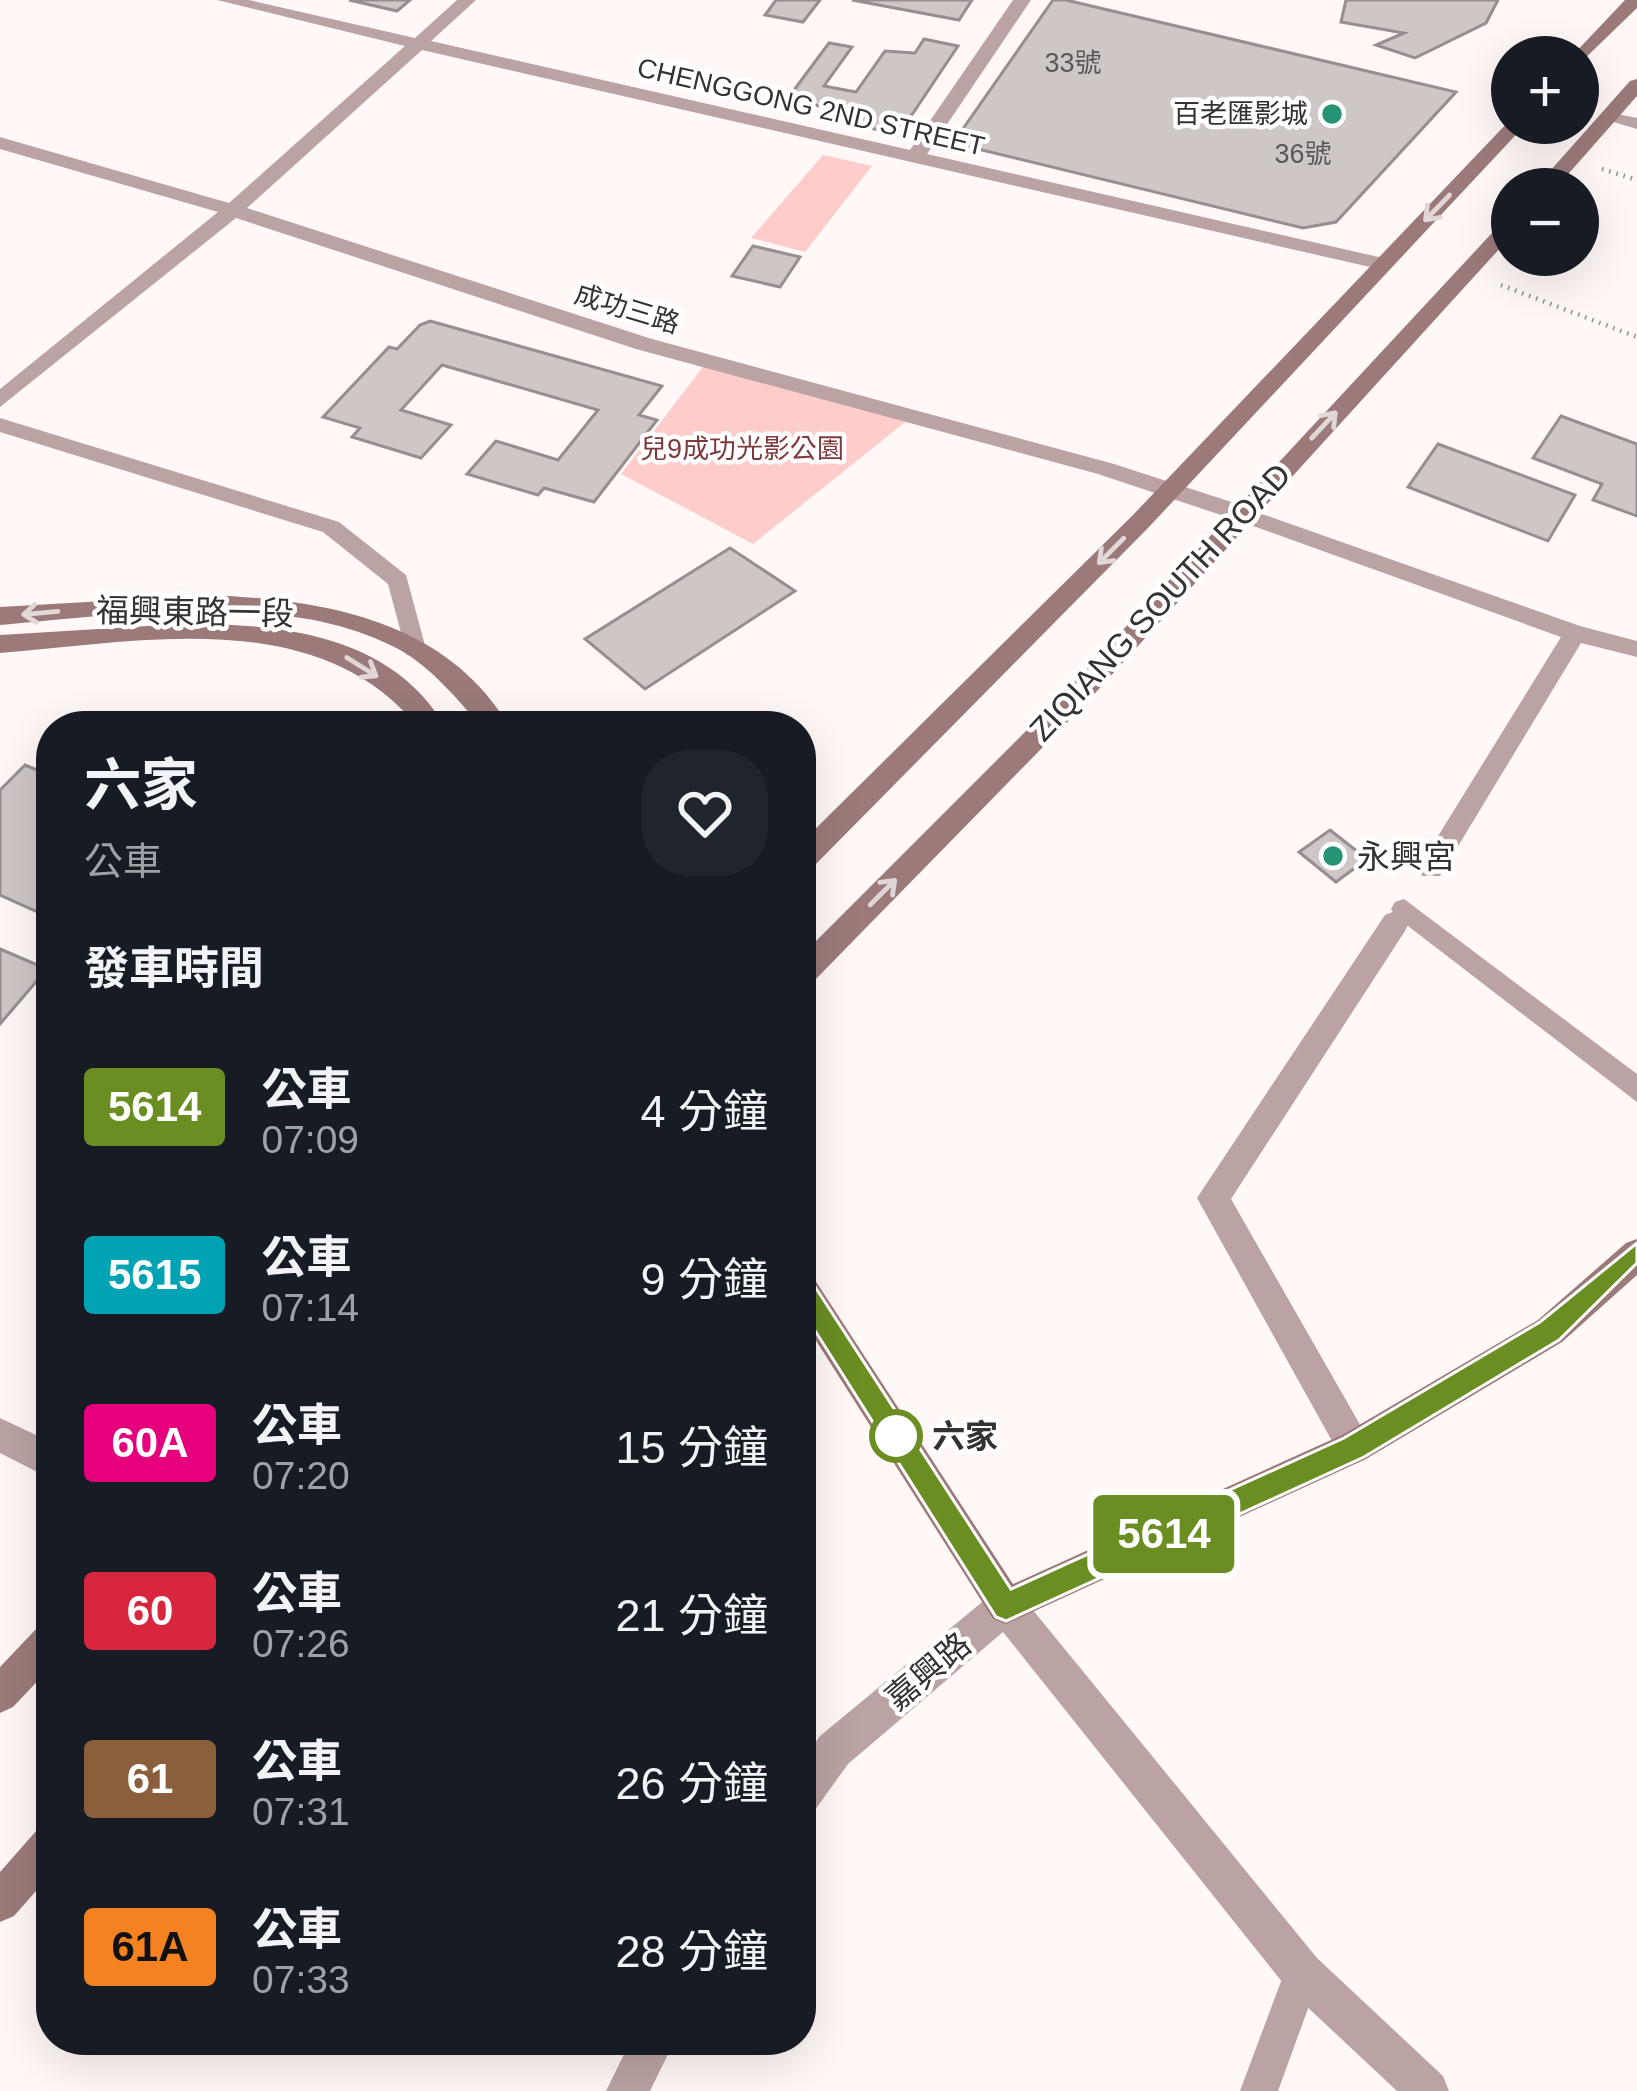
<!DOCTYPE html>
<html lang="zh-TW">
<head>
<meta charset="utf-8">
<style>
  :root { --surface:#171b24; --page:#20242c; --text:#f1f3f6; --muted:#9ea1a6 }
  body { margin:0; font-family:Helvetica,"Noto Sans TC",sans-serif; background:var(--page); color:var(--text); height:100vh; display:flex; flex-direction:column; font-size:45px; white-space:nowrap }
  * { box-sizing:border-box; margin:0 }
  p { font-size:39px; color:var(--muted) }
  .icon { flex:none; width:66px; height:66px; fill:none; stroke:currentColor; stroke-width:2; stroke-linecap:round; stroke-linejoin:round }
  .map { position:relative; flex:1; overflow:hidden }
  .sheet { position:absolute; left:36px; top:711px; width:780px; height:1344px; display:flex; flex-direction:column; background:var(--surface); border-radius:48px; box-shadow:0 12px 48px #0002 }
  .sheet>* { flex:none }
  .badge { padding:0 24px; border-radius:9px; font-size:42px; line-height:78px }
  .fabs { position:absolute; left:1491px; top:36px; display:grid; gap:24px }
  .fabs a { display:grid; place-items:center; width:108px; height:108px; border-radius:50%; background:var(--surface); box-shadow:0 12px 48px #0002; font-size:60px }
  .map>.badge { position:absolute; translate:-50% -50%; box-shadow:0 0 0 6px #fff }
  h2 { padding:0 48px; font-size:45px; line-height:108px }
  .round { display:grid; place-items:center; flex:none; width:126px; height:126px; border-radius:48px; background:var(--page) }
  .overview { display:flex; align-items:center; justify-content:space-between; height:204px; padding:0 48px }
  h1 { font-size:57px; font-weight:700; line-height:90px }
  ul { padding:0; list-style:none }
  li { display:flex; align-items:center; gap:36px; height:168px; padding:0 48px }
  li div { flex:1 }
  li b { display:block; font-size:45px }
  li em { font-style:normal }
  li .badge { min-width:132px; font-weight:700; text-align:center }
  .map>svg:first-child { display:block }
  .green { fill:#fecccb }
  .building { fill:#cfc6c6; stroke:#978f8f; stroke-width:3 }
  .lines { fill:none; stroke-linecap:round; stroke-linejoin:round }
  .path { stroke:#938e8e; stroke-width:4.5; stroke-dasharray:1.5 6; stroke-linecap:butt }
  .lane { fill:#bba3a3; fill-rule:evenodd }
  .street { fill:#bba3a3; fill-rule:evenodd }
  .secondary { fill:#9c7a7a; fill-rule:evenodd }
  .oneway { stroke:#e1d7d7 }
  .line { fill:#6b8e23; stroke:#fff; stroke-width:3 }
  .poi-dot { fill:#269474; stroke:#fff; stroke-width:4.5 }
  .stop-dot { fill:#fff; stroke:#6b8e23; stroke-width:6 }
  .labels { text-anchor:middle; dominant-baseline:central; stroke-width:9; stroke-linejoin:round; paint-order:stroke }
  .number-label { font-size:27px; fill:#5c5757 }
  .far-street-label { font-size:27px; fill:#353232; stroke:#fff }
  .far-poi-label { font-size:27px; fill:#353232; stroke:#fff; text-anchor:end }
  .far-park-label { font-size:27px; fill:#7d3b3d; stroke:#fff }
  .street-label { font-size:33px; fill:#353232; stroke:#fff }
  .poi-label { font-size:33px; fill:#353232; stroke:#fff; text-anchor:start }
  .stop-label { font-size:33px; font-weight:bold; fill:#353232; stroke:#fff; text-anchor:start }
</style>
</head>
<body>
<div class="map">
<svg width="1637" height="2091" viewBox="0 0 1637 2091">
  <rect width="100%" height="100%" fill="#fff8f7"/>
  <path class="green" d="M823,155L872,166L805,252L751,238Z
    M709,359L914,415L753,544L621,474Z"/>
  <path class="building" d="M349,0H410L397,11Z
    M776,0H820L803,22L765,15Z
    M852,0H972L959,20Z
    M1053,0H1066L1456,92L1336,222L1303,228L953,143Z
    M1346,0H1498L1486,23L1415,58L1376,45L1404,33L1341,22Z
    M924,39L958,46L899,134L837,121L844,111L810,104L806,110L785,102L829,43L852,47L824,86L856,92L885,51L915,53Z
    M753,246L800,257L780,287L732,276Z
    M430,321L662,386L639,415L657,420L594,502L544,488L538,495L467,474L496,441L558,460L598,410L442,365L401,410L451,425L421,458L352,437L360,428L323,417L389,347L397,349L420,325Z
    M1561,416L1637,444V516L1593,500L1602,484L1533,458Z
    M1438,444L1575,495L1548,541L1408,487Z
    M730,548L795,591L645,689L585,639Z
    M25,765L51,776V918L0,895V790Z
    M1330,830L1367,859L1336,882L1299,852Z
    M0,949L47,969L0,1024Z"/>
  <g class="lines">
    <path class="path" d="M1602,169L1637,180
      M1501,285L1637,337"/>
    <path class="lane" d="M1607,112L1637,118V129L1607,120Z
      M0,418L339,522L406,575L426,649L423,655H407L388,584L323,532L0,432Z
      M1242,507L1580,626L1637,641V657L1581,643L1440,876H1422L1418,869L1422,862L1561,637L1234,519L1231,514Z
      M1404,899L1637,1074V1102L1395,916L1391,909L1395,902Z
      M1302,1954L1315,1960L1321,1973L1278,2091H1240L1289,1960Z"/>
    <path class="street" d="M217,0H249L415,38L457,0H476L431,41L910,150L1013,0H1031L927,154L1383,258L1393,264L1383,270L422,50L247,208L652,339L1114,464L1250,508L1254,514L1242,522L1098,474L636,349L236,218L0,407V389L218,212L0,149V137L229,203L405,46Z
      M1395,911L1405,915L1409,923L1405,931L1231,1199L1366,1435L1371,1447L1366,1459L1354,1464L1342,1459L1197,1198L1385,915Z
      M0,1418L51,1442V1479L0,1453Z
      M1006,1588L1019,1593L1317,1958L1443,2076L1449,2091H1397L1287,1988L1003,1632L848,1764L815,1810L801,1816V1763L820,1736L993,1593Z
      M631,2040H675L650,2091H606Z"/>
    <path class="secondary" d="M1625,0H1637V8L1578,65V57L1572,56Z
      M1637,79V96L1555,189H1534L1630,81Z
      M1511,119L1512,123H1527L1148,528L811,869L801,872V843L1132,516Z
      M1512,217V235L1087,702L811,984L801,987V956L1069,688L1505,219Z
      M209,595C323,600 445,619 509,726H481C457,699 432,668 400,650C289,589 122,615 0,625V607Z
      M180,624C277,623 390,633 445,726H417C317,604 138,642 0,653V635Z
      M1637,1239V1275L1562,1342L1366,1459L1006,1624L993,1619L801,1317V1273L813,1277L1013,1584L1342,1435L1538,1320L1626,1243Z
      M51,1621V1667L13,1707L0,1713V1667L38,1627Z
      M51,1824V1874L14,1916L0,1922V1872L37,1830Z"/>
  </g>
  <defs><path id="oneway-shaft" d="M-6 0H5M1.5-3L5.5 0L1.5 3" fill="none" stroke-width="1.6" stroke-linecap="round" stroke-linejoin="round" transform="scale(3)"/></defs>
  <g class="oneway">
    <use href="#oneway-shaft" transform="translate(1437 208) rotate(134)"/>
    <use href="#oneway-shaft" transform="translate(1324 425) rotate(-47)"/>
    <use href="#oneway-shaft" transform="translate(1111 551) rotate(135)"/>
    <use href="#oneway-shaft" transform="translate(40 613) rotate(175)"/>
    <use href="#oneway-shaft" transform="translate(362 667) rotate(32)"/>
    <use href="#oneway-shaft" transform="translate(883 892) rotate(-45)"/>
  </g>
  <path class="line" d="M1637,1243V1263L1559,1340L1364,1457L1006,1621L996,1617L788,1288L792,1279H810L1011,1589L1344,1438L1540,1322Z"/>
  <g class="poi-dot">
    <circle cx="1332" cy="114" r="12"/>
    <circle cx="1333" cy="856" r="12"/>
  </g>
  <circle class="stop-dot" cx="896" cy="1436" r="24"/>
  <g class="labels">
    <g class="number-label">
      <text x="1073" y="63">33號</text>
      <text x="1303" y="154">36號</text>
    </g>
    <g class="far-street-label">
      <text transform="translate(811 107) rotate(13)">CHENGGONG 2ND STREET</text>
      <text transform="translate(627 309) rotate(17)">成功三路</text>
    </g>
    <g class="far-poi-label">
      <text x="1308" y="114">百老匯影城</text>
    </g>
    <g class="far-park-label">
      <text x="742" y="449">兒9成功光影公園</text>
    </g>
    <g class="street-label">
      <text transform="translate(1160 602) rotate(-47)">ZIQIANG SOUTH ROAD</text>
      <text transform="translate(195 612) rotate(1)">福興東路一段</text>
      <text transform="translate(928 1671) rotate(-40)">嘉興路</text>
    </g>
    <g class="poi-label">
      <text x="1357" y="856">永興宮</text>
    </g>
    <g class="stop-label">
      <text x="932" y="1436">六家</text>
    </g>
  </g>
</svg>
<div class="fabs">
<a>+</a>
<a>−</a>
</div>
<b class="badge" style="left:1164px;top:1534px;background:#6b8e23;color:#fff">5614</b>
<section class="sheet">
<div class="overview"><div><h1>六家</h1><p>公車</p></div><a class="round"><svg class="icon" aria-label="heart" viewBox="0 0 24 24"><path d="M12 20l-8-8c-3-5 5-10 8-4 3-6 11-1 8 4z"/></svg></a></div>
<h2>發車時間</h2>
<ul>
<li><span class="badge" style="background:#6b8e23;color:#fff">5614</span><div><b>公車</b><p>07:09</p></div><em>4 分鐘</em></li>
<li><span class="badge" style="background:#00a3b4;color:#fff">5615</span><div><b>公車</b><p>07:14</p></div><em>9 分鐘</em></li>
<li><span class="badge" style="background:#e6007e;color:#fff">60A</span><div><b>公車</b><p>07:20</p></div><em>15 分鐘</em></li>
<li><span class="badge" style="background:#d7263d;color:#fff">60</span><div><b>公車</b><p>07:26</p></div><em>21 分鐘</em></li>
<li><span class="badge" style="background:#8b5e3c;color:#fff">61</span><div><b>公車</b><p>07:31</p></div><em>26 分鐘</em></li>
<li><span class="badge" style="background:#f58220;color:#111">61A</span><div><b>公車</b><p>07:33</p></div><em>28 分鐘</em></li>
</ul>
</section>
</div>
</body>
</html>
